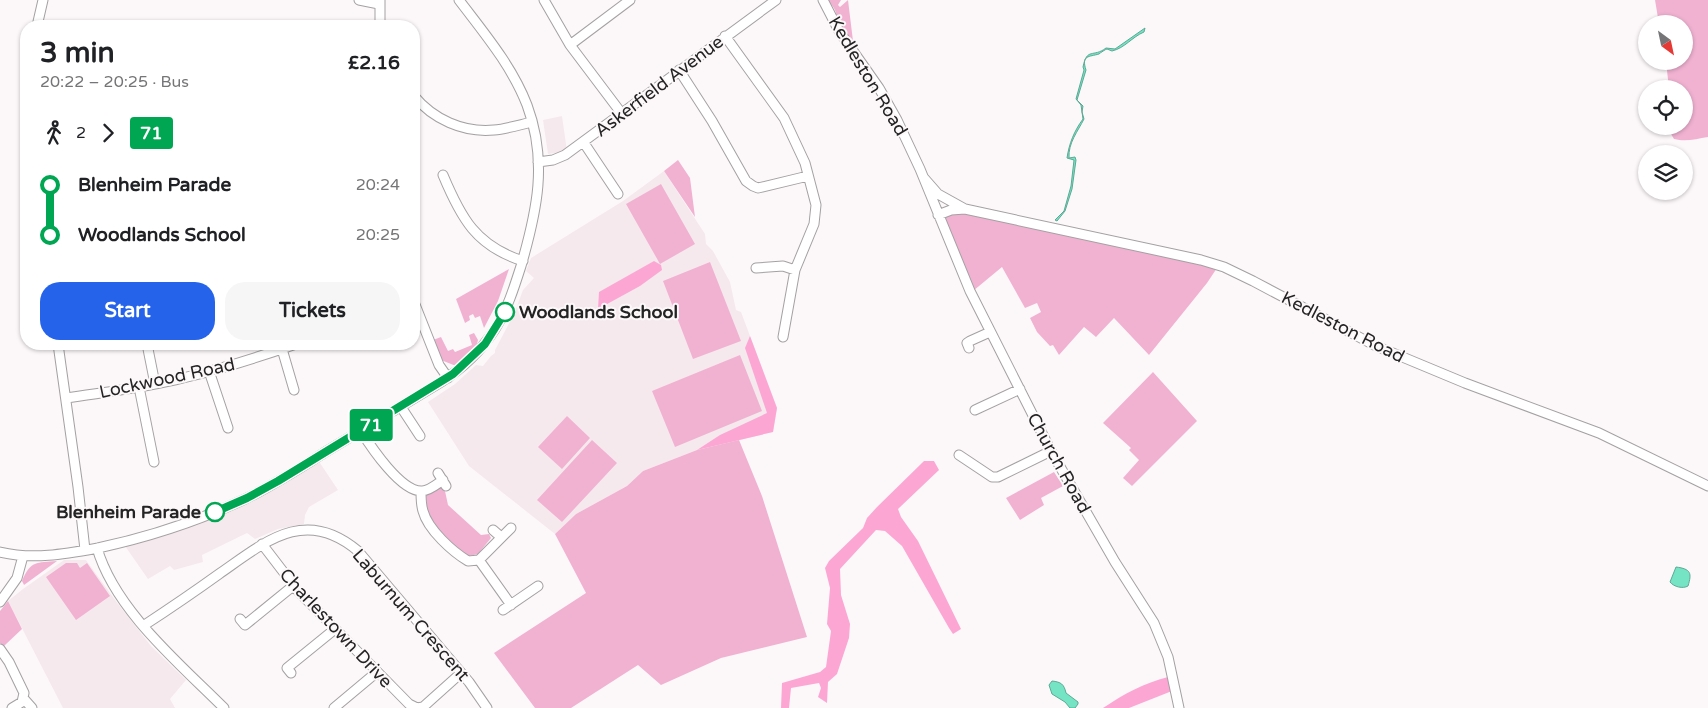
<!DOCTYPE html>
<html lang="en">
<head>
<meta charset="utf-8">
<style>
  :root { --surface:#fff; --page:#f6f6f6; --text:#202124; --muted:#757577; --accent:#2563eb }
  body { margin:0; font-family:"Varela Round",sans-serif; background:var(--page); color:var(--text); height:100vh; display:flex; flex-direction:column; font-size:19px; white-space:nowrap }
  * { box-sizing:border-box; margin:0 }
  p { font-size:16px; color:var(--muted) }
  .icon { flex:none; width:28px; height:28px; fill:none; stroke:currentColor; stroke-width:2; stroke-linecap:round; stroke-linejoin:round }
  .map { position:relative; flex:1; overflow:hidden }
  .details { position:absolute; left:20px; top:20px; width:400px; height:330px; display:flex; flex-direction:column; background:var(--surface); border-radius:20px; box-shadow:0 1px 4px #0004 }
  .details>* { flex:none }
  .badge { padding:0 10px; border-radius:4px; font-size:18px; line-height:32px }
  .needle { width:32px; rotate:147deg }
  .fabs { position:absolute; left:1638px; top:15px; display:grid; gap:10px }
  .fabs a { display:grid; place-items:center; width:55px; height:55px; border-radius:50%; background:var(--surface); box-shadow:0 1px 4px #0004; font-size:25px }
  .map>.badge { position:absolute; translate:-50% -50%; box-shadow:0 0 0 2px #fff }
  .legs { display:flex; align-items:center; gap:8px; height:55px; padding:0 20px; font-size:16px }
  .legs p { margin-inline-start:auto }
  .head { display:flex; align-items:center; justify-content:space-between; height:85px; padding:0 20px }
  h1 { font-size:28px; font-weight:800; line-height:38px }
  .action { display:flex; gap:10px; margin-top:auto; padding:10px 20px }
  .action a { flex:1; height:58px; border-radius:20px; background:var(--accent); color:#fff; font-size:20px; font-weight:800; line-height:58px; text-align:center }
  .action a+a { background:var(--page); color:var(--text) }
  ul { padding:0 20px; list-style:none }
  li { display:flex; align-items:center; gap:18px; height:50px; font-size:19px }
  li i { display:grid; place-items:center; width:8px; height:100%; margin:0 6px; background:currentColor }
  li i::after { content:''; width:12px; height:12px; margin:-6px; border:4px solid; border-radius:50%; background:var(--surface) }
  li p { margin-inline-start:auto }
  li:first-child i { background:linear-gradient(#0000 50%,currentColor 0) }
  li:last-child i { background:linear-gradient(currentColor 50%,#0000 0) }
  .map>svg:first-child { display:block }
  .built { fill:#f5e9ee }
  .green { fill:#f1b2d2 }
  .forest { fill:#fca7d3 }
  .water { fill:#74e4c4; stroke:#5caa94 }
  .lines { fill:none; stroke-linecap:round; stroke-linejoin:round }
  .minor-casing { stroke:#a4a1a3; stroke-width:11 }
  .minor { stroke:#fff; stroke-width:9 }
  .line-1-casing { stroke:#fff; stroke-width:11 }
  .line-1 { stroke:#00a651; stroke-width:8 }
  .stop-1-dot { fill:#fff; stroke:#00a651; stroke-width:2.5 }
  .labels { text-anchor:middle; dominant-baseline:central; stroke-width:4; stroke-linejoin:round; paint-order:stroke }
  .street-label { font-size:18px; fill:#252424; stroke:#fcf8fa }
  .stop-label { font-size:18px; font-weight:bold; fill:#252424; stroke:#fcf8fa; text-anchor:start }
</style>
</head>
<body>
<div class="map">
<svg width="1708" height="708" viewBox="0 0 1708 708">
  <rect width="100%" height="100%" fill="#fcf8fa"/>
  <path class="built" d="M562,116L567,151L548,154L543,120Z
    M664,171L705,234L706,244L713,251L730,282L736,310L741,312L777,408L773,432L697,450L643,471L627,486L576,514L555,534L469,466L428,402L455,384L476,365L483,366L491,356L495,353V350L514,314L523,290L534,278L526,271L531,258L623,201Z
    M318,460L338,490L309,507L305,515L304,524L278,529L255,539L247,533L202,555L203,562L174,570L170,566L148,579L125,546L150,540L209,519L234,508L262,496Z
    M64,560H86L118,604L151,646L186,680L170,699L175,708H63L8,601L23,589Z"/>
  <path class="green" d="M828,0H841L838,5L840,7L848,0L853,41L850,43L836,19C838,11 832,6 828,0Z
    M1655,0H1708V137C1696,139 1686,142 1674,139L1671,134L1670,126H1684V89H1669L1666,61H1684V24H1659Z
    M678,160L690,178L695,217L664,171Z
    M661,184L695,244L660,264L626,204Z
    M963,211L1217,268L1207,283L1149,355L1114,318L1096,337L1084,327L1059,355L1053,345L1050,346L1037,332L1030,318L1041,312L1037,303L1025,308L1002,267L973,291L945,220C947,211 955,212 963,211Z
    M710,262L741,341L693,359L663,281Z
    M509,269L498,301L484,328L480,316L475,318L473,314L469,316L470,320L465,323L456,299Z
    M474,333L478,340L477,344L456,366L441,360L433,340L441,337L448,351L453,349L455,352L472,345L469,335Z
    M740,355L762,411L675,447L652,391Z
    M1153,372L1197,421L1132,486L1123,478L1139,460L1129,450L1131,448L1103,423Z
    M567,416L590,438L562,469L538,447Z
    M592,440L617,463L562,522L537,500Z
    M739,440L762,496L807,637L721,658L661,685L638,665L571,708H535L494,653L586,593L555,534L576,514L627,486L643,471L697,450Z
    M1054,472L1063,486L1041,498L1044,505L1020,520L1006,498Z
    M441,488L445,491L448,505L481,535L489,534L491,538L478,554L469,556L461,552L444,536L433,524L427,512L426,495Z
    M57,561L24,585L22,581C31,560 36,563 57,561Z
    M66,563H77L80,568L87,563L110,596L76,620L46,577Z
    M8,601L22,629L4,646L0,643V611Z"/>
  <path class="forest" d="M654,261L661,265L662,270L640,286L598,309L599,292Z
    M750,336L777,408L773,432L697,450L720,435L767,413L745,348Z
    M924,461H934L939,470L898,509L901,517L918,541L961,629L953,634L949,628L902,546L885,531L876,530L840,569L841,595L850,624L849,638L837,674L828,682L827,703L818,697L821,688L819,683L791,688L789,708H781L782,683L820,672L826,667L831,631L827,624L830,588L825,568L829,561L863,528L867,518L877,507Z
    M1168,677L1172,691L1129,708H1103C1124,694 1144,683 1168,677Z"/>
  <path class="water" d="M1145,28L1144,32C1132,37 1125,48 1112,51L1107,49C1106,49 1100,53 1099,54C1089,57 1081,55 1086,70L1077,100L1083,106L1082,112L1084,119C1078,131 1068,143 1069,158L1075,157L1076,160L1072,189L1065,211L1057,221L1055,220L1064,211L1071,186L1074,160L1067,158C1069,144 1074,131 1083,119L1081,105L1076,99L1084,70L1083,67C1087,47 1093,58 1106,48L1115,49Z
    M1676,567C1691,569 1692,573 1688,586C1683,589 1674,587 1670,582Z
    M1052,681C1061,682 1064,684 1066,693L1078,702V704L1075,708H1070L1065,702L1052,694L1049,685Z"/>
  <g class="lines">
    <g class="minor-casing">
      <path id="minor" d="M359,0L379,4
        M380,0V26
        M544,0L570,45L622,114
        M823,0L839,31L879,88L897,120L920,169L970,291L1051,451L1115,562L1154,623L1168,657L1179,708
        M37,26L43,0
        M725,36L784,118L805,163L816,205L814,224L795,270L783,337
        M570,45L630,0
        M679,70L712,121L746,181L753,186L758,188L808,176
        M414,96C433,119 463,133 494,130C506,129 519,125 532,122
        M584,143L618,194
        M538,162L553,160L565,155L776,0
        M443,175C461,218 476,246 523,261
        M924,178L938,194L965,209L1201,260L1224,267L1253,281L1376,346L1465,383L1599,433L1708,486
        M938,215L951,210L965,209
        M756,268L783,266L795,270
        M414,302L439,365L448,378
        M58,344L78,487L85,550
        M147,344L155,384
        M969,348L967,343L970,341L990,332
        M282,349L294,390
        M209,371L228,428
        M139,387L154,462
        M66,398C105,392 145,388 183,378C221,369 259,357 296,344
        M401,407L420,436
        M975,410L1020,389
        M361,431C371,447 401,492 422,491C429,491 437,484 443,480
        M959,455L992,477H998L1051,451
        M438,473L446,486
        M421,491C421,498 421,505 423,511C428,530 453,552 468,561L479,560L511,528
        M493,530L501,537
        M262,544L298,591L409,704L417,708L423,707L461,673
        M97,548C115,610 179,663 224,708
        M0,552C33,560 65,554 98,548C149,537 198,521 245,499C274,485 300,468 327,451C365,428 403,405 441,382C463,368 481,351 495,329C507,310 514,288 521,266C537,211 548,161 527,105C512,66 484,33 459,0
        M479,560L511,605
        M0,602L17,578L23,556
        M503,610L538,586
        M240,619L245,625L293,586
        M143,626C169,609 194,592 219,574C265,542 305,506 358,551L469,682L487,708
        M0,649L9,662L24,693L22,702L12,708
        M291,673L287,668L335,629
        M24,699L32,708
        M334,708L377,672"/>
    </g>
    <use href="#minor" class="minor"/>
  </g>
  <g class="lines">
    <g class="line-1-casing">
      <path id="line-1" d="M215,512L247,498L278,481L453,374L485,344L505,312"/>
    </g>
    <use href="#line-1" class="line-1"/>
  </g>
  <g class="stop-1-dot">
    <circle cx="505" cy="312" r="9"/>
    <circle cx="215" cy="512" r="9"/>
  </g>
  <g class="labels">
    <g class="street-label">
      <text transform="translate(868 76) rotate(59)">Kedleston Road</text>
      <text transform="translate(659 86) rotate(-37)">Askerfield Avenue</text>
      <text transform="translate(1343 327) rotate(27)">Kedleston Road</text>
      <text transform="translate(167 378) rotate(-12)">Lockwood Road</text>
      <text transform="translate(1059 463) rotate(61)">Church Road</text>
      <text transform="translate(411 615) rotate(49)">Laburnum Crescent</text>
      <text transform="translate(336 628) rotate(47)">Charlestown Drive</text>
    </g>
    <g class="stop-label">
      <text x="519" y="312">Woodlands School</text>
      <text x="201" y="512" text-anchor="end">Blenheim Parade</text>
    </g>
  </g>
</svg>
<div class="fabs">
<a><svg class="needle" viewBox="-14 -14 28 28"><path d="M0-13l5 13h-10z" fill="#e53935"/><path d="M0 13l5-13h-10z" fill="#757577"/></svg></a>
<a><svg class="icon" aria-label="locate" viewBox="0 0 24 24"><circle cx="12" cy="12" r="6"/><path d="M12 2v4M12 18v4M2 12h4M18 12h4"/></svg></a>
<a><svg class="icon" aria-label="layers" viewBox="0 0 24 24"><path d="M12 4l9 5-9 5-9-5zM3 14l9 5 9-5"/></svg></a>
</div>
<b class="badge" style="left:371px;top:425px;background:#00a651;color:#fff">71</b>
<section class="details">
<div class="head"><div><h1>3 min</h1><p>20:22 – 20:25 · Bus</p></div><b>£2.16</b></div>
<div class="legs"><svg class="icon" aria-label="walk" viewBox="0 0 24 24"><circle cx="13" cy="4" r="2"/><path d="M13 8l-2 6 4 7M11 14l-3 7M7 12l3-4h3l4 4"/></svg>2<svg class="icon" aria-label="forward" viewBox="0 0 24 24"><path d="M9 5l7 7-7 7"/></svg><b class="badge" style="background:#00a651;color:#fff">71</b></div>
<ul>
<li><i style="color:#00a651"></i><b>Blenheim Parade</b><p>20:24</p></li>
<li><i style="color:#00a651"></i><b>Woodlands School</b><p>20:25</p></li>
</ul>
<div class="action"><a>Start</a><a>Tickets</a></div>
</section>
</div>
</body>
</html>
